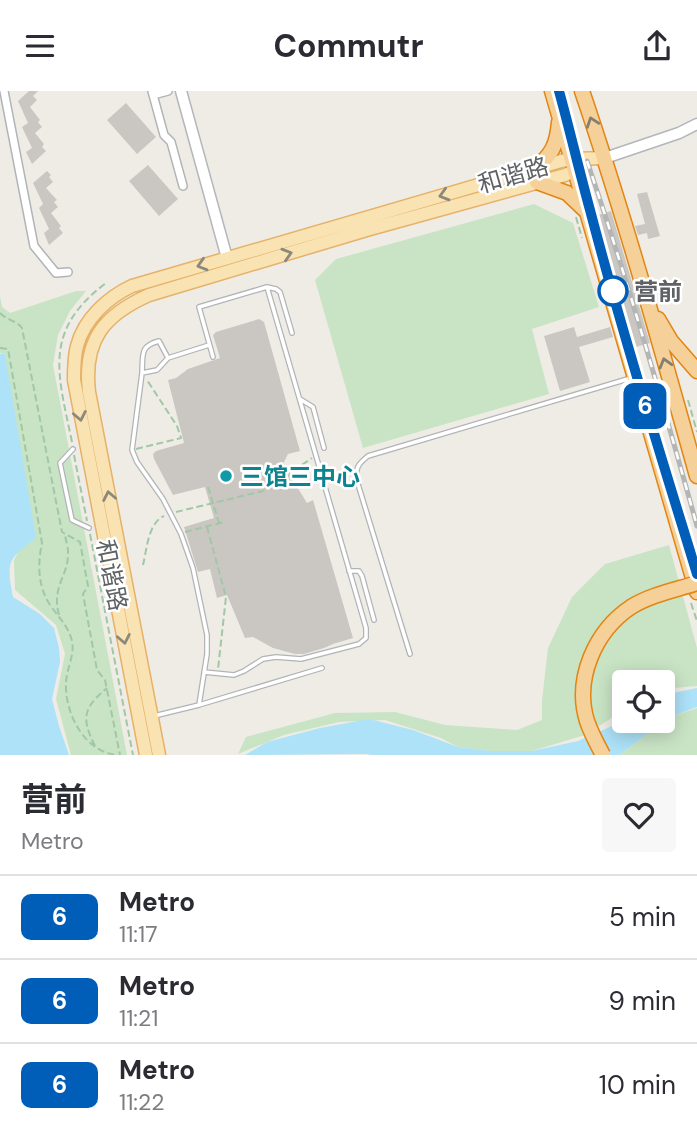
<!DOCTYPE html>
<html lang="en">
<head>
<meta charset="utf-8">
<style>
  :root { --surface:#fff; --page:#f7f7f7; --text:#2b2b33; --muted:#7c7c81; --line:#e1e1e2 }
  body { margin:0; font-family:"DM Sans","Noto Sans SC",sans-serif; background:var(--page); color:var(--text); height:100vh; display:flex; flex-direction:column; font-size:26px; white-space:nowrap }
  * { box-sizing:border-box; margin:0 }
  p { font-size:23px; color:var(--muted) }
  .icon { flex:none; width:38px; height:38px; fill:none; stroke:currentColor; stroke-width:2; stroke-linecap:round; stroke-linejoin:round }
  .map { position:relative; height:664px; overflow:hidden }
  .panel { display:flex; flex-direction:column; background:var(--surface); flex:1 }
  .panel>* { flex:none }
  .badge { padding:0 14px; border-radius:10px; font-size:24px; line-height:46px }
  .fabs { position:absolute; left:612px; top:579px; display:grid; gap:14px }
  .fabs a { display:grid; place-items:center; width:63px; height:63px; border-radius:7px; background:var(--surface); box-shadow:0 4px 18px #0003; font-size:35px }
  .map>.badge { position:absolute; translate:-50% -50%; box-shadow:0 0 0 4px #fff }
  .round { display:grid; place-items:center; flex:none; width:74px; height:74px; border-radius:7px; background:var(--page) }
  .head { display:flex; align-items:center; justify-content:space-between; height:119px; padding:0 21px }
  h1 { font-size:33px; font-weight:700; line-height:52px }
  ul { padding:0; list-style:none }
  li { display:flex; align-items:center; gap:21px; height:84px; padding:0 21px; border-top:2px solid var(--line) }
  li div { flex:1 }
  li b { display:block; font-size:26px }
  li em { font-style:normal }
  li .badge { min-width:77px; font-weight:700; text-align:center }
  header { display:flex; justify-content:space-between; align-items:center; height:91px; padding:0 21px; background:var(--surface); font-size:32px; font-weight:700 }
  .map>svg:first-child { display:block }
  .green { fill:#c9e4c5 }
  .water { fill:#ade2f8 }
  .building { fill:#cac7c3 }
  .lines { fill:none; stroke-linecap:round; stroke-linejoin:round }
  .lane-casing { stroke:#b1b4b7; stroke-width:6 }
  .street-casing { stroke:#b1b4b7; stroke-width:10 }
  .secondary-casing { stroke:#b3b6ba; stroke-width:13 }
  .primary-casing { stroke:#e6b168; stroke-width:15 }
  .highway-casing { stroke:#e28513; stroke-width:17 }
  .path { stroke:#a0c7a6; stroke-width:2; stroke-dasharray:7 3.5; stroke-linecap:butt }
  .lane { stroke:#fff; stroke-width:3.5 }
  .street { stroke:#fff; stroke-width:7 }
  .secondary { stroke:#fff; stroke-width:10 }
  .primary { stroke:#f9e3b2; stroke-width:12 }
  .highway { stroke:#f5d098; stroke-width:14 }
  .rail-casing { stroke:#b4b5b5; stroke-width:5 }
  .rail { stroke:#fff; stroke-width:2.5; stroke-dasharray:8; stroke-linecap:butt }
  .highway-bridge-casing { stroke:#e28513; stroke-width:17; stroke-linecap:butt }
  .path-bridge { stroke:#a0c7a6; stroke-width:2; stroke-dasharray:7 3.5; stroke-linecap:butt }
  .highway-bridge { stroke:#f5d098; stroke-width:14 }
  .oneway { stroke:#847e72 }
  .oneway2 { stroke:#8c897c }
  .line-casing { stroke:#fff; stroke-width:16 }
  .line { stroke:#005eb8; stroke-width:10 }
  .stop-dot { fill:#fff; stroke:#005eb8; stroke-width:3.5 }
  .culture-dot { fill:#0f9aa8; stroke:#fff; stroke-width:2.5 }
  .labels { text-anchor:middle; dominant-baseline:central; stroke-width:5; stroke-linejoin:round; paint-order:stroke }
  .street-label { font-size:24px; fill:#5e6265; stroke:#fff }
  .stop-label { font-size:24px; font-weight:bold; fill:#5e6265; stroke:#fff; text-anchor:start }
  .culture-label { font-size:24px; font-weight:bold; fill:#0d838f; stroke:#fff; text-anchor:start }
</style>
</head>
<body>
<header><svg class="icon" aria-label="menu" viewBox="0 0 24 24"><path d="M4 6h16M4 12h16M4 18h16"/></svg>Commutr<svg class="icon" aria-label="share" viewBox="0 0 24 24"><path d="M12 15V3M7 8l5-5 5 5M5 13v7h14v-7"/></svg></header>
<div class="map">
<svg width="697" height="664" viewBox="0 0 697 664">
  <rect width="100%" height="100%" fill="#efece6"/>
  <path class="green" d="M534,113L573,132L599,216L532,238L549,303L363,357L315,189L336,168Z
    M76,200H86L70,220L58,244L53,274L127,664H71L56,608L65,563L56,534L15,499L14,469L30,437L3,263L0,262V205L2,216L10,222Z
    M669,454L697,557V595L663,598V592H625V617L610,628L585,644L532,660H491L458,656L441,647L385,629L339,631L284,644L238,663L246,646L335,622L395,621L445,634L517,639L542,629V609L548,557L572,506L605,473Z
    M697,617V664H619L670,626Z"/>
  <path class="water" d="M0,263H5L36,447C8,468 6,470 13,506L40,523L54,537L59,557L60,571L52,608L59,635L69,664H0Z
    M697,597V616L670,626L619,664H371L367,663L245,664L267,651L320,637L369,628L413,639L458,656L491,660H532L578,650L612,635L625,623V630H663V604Z"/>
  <path class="building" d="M29,0H38L33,5L37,9L30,16L40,29L38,31L42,36L35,42L44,53L42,56L46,60L32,73L26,61L32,57L22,36L28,32L18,10Z
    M126,12L156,46L137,63L107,29Z
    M148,74L178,108L159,125L129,90Z
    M47,80L51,84L49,86L53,91L46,97L57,109L54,111L58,116L51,122L61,135L59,137L63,142L49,154L44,142L49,138L39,117L43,113L33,92Z
    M647,101L660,145L648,148L647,142L638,144L635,135L645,133L637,103Z
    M611,120L650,252L636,256L598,124Z
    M259,228L264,231L300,360L288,363L283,373L307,412L313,409L353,547L333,553L324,557L304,563H295L273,557L253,546L245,547L227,504L217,507L210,478L198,481L184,436L214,427L205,396L173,404L154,368L153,363L156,360L184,352L168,289L176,287L188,278L220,267L213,244L216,241Z
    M574,236L577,246L610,236L613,246L579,256L590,291L560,300L544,245Z"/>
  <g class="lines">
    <g class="lane-casing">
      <path id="lane" d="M267,196L276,198L280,201L292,242
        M142,281C143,263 140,255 159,250L168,267
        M300,308L313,316L324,357
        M73,358L60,372L72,429L89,437
        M349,480H359L362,485L374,529
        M410,563L357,390C355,377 358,373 368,365L631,287
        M204,581L234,584L244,580L263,568L276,566L301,568L359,553L366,547V537L267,196L199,216L213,266
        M199,614L207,563V544L193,477L181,443L163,408L137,371L132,359L142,282L157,279L168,267L209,254
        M154,625L199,614L322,577"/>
    </g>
    <g class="street-casing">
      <path id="street" d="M4,0L34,155L56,182L68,181
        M152,0L164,44L171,51L183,95
        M153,4L168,0"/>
    </g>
    <g class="secondary-casing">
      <path id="secondary" d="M181,0L227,167
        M605,67L679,42L697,33"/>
    </g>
    <g class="primary-casing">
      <path id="primary" d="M146,664L74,289C74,278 74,266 77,255C84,228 108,206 132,195L561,70L572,68L605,67
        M159,664L89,301C83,249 104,224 149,204L370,138L565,84L584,76"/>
    </g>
    <g class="highway-casing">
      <path id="highway" d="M552,0C600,167 648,334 697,501
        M582,0C625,127 661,256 697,385
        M534,78C552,64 557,54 559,31
        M537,91L567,102L586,120
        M658,228L671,250L697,280"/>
    </g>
    <path class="path" d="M576,126L582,147
      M0,222C6,229 16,229 22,237L62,441L80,451L88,495L83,503L97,579L105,589L120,664
      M0,257L8,258L42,452C37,475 38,499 53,518C61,529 69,537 72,550C75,565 66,578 66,593C65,623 85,662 118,664
      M688,309L697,341
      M72,351C58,283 42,240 106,192
      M136,358L181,347L177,335L147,289
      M74,364L87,430
      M176,421L263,400L312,367
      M207,436L226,506L218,578
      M185,441L224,431
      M90,443L133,664
      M143,474C147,458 148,432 164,425
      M691,512L697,530
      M59,524C51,495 69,485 68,461C68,456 66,450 65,444
      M95,655C81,627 83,617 107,597"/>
    <use href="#lane" class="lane"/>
    <use href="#street" class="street"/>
    <use href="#secondary" class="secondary"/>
    <use href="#primary" class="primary"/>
    <use href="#highway" class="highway"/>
    <g class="rail-casing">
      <path id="rail" d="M559,0C570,40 579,79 590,119C622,241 660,362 697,483
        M587,70C628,190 663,313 697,435"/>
    </g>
    <use href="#rail" class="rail"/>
    <g class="highway-bridge-casing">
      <path id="highway-bridge" d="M603,664C597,653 591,642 587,630C574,588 595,540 631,516C650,504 675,499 697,492"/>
    </g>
    <path class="path-bridge" d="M208,396L219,432"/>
    <use href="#highway-bridge" class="highway-bridge"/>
  </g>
  <defs><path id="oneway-chevron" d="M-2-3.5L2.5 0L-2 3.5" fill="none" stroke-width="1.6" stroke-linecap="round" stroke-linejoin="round" transform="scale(1.75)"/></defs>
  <g class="oneway">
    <use href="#oneway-chevron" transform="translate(592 31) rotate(-109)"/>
    <use href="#oneway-chevron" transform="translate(665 272) rotate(-106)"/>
  </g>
  <g class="oneway2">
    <use href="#oneway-chevron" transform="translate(444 104) rotate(164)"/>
    <use href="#oneway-chevron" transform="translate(287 163) rotate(-17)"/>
    <use href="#oneway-chevron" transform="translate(202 174) rotate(163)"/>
    <use href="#oneway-chevron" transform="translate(80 325) rotate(79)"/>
    <use href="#oneway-chevron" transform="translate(109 405) rotate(-101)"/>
    <use href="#oneway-chevron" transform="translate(124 548) rotate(79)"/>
  </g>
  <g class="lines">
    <g class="line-casing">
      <path id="line" d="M559,0C570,40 579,79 590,119C622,241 660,362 697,483"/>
    </g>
    <use href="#line" class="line"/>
  </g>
  <circle class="stop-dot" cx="613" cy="200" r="14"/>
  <circle class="culture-dot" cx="226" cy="385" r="7"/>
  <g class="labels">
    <g class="street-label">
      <text transform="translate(513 84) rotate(-16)">和谐路</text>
      <text transform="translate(112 484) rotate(79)">和谐路</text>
    </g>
    <g class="stop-label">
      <text x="634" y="200">营前</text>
    </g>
    <g class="culture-label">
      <text x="240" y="385">三馆三中心</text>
    </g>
  </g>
</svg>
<div class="fabs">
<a><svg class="icon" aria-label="locate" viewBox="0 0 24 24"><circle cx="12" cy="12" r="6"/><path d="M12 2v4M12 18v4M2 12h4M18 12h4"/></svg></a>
</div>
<b class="badge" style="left:645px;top:315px;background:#005eb8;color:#fff">6</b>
</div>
<section class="panel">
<div class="head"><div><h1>营前</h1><p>Metro</p></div><a class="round"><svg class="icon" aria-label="heart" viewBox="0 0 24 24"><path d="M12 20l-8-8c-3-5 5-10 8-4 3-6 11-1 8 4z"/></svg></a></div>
<ul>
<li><span class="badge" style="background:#005eb8;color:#fff">6</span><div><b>Metro</b><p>11:17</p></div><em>5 min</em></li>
<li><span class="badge" style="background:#005eb8;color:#fff">6</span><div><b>Metro</b><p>11:21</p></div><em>9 min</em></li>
<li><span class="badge" style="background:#005eb8;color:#fff">6</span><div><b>Metro</b><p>11:22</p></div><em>10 min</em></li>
</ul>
</section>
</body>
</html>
